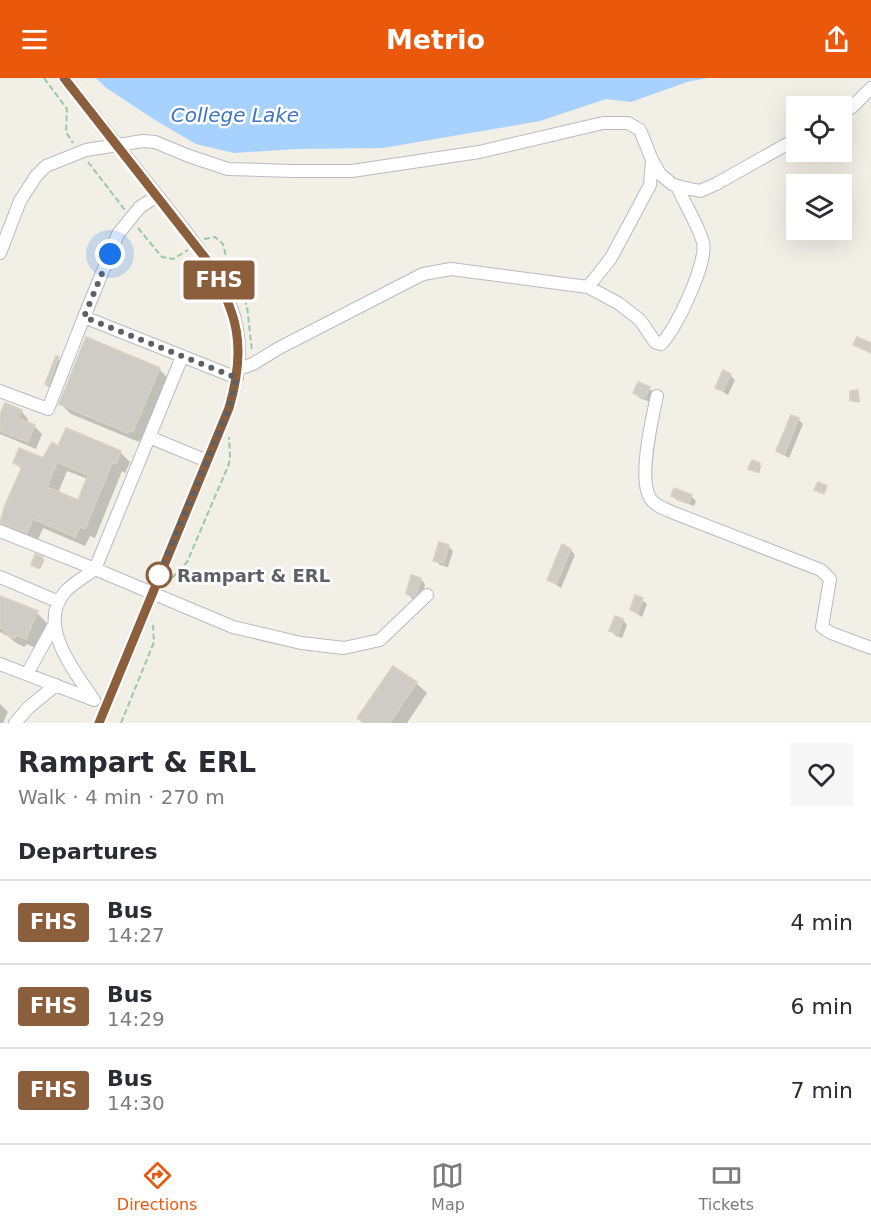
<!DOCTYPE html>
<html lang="en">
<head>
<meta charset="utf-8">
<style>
  :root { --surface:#fff; --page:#f7f7f7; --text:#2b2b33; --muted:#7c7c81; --line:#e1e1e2; --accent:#ea580c }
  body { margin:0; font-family:"DejaVu Sans",sans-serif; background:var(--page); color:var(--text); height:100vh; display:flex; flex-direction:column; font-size:22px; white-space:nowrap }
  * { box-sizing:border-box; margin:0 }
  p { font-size:20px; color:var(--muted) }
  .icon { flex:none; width:33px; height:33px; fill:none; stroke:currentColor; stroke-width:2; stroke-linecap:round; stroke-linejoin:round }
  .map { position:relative; height:645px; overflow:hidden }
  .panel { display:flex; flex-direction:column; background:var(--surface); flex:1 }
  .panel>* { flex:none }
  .badge { padding:0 12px; border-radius:4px; font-size:21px; line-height:39px }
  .tools { position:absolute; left:786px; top:18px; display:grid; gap:12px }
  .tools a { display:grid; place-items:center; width:66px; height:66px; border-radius:0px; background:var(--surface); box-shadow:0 6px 24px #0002; font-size:30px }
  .you { position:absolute; width:30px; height:30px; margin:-15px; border:4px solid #fff; border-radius:50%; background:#1a73e8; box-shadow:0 0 0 9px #1a73e833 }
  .map>.badge { position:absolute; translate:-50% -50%; box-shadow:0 0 0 3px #fff }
  h2 { padding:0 18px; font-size:22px; line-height:54px }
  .round { display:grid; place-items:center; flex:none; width:63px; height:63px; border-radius:0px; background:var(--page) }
  .headline { display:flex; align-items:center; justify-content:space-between; height:102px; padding:0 18px }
  h1 { font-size:28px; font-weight:800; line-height:45px }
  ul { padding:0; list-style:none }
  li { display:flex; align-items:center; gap:18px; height:84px; padding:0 18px; border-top:2px solid var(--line) }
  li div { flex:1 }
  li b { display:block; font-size:22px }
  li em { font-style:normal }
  li .badge { min-width:66px; font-weight:700; text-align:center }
  header { display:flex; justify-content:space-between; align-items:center; height:78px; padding:0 18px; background:var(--accent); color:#fff; font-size:27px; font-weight:800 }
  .dock { display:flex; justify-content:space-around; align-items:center; height:84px; border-top:2px solid var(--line); background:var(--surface); font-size:16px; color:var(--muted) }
  .dock a { display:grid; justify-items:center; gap:3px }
  .dock .on { color:var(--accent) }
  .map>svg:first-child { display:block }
  .water { fill:#a7d2ff }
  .shadow { fill:#0003; fill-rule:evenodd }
  .building { fill:#ceccc4; stroke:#d6d1c3; stroke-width:1.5; fill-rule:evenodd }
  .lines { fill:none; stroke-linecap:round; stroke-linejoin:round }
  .minor-casing { stroke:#b8bbc0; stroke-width:14 }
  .path { stroke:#98c8a9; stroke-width:2; stroke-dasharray:6 3; stroke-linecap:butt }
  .minor { stroke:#fff; stroke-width:12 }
  .line-casing { stroke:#fff; stroke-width:14 }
  .line { stroke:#8b5e3c; stroke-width:9 }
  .walk { stroke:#5d6167; stroke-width:6; stroke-dasharray:0 10.8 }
  .stop-dot { fill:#fff; stroke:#8b5e3c; stroke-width:3 }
  .labels { text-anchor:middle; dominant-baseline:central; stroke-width:5; stroke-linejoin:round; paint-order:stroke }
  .stop-label { font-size:18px; font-weight:bold; fill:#5d6167; stroke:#fff; text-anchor:start }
  .water-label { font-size:20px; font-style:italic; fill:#3e75c3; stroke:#fff }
</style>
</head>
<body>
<header><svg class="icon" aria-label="menu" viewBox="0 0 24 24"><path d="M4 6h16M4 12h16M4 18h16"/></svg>Metrio<svg class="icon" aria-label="share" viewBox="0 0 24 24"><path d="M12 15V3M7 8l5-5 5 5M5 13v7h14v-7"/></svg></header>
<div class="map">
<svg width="871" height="645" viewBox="0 0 871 645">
  <rect width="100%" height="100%" fill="#f1efe6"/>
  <path class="water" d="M96,0H708L687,4L631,24L606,21L540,43L383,70L297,71L234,75L196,66L155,42L105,9Z"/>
  <path class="shadow" d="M57,280L63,285L51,311L47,306Z
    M159,291L169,301L143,363L140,361L139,364L71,336L61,326Z
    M730,297L735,302L728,317L717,310Z
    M649,310L654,315L650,324L640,320L635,315Z
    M858,314L860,324H854L852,322Z
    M21,333L28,341L27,345L34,348L42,356L36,371L0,356V340Z
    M798,341L803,346L789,380L777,373Z
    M59,370L120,374L130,384L125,395L122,393L95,460L90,458L85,468L43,450L37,464L10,454L0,444L22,392L15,384L44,382ZM67,393L88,401L79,424L58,415Z
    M759,386L761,388L759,395L750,391Z
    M672,418H691L696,423L694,428L677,422Z
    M448,468L453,473L448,489L440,487L435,482Z
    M571,472L575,477L561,510L549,502Z
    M42,480L44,482L40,491L34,488Z
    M421,501L425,506L422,520L419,523L412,521L408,516Z
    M0,519L37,535L47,545L36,570L26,566L25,569L16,565L8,558L0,554Z
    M642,522L647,526L642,539L631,532Z
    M616,540L623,542L627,547L622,560L616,558L611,553Z
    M393,590L416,605L427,615L407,645H364Z
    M0,626L8,634L3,645H0Z"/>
  <path class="building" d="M86,259L160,290L133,354L129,352L128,355L59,326Z
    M857,259L871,265V275L853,267Z
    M56,278L59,279L48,308L45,306Z
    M723,292L731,296L723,313L715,310Z
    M638,304L650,309L645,320L633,315Z
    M858,312L859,322L850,323V313Z
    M5,325L22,332L18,340L35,347L28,364L0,353V337Z
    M791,337L799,340L784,377L776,373Z
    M66,350L121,373L116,386L112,385L85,451L80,449L75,459L33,441L27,455L0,445L5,427L22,389L13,385L19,370L43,380L52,364L58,368ZM57,384L88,397L78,422L47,409Z
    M752,382L760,385L757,394L748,391Z
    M818,404L827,408L824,416L814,412Z
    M674,410L692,417L689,425L671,418Z
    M439,464L449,467L444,485L433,483Z
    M562,466L571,471L556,506L547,502Z
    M35,476L43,479L38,490L31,487Z
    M411,497L421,500L417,515L414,519L406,516Z
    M635,517L643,520L638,535L630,532Z
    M0,518L38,533L26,561L16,557L15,560L4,556L5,552L0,550Z
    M615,538L623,541L618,556L609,553Z
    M393,588L417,604L390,645H364L357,640Z"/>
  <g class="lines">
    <g class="minor-casing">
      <path id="minor" d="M64,0C99,44 134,88 169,132C193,163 219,194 232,232C244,264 238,298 229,330L99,645
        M842,35L852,29L871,10
        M677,108L700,113L716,106L796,61
        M157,118L140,129L118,156L84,239L237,300
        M0,175L20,123L36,98L46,88L86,72L143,63L155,64L189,78L228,91L293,93H352L479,74L603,45H628L640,52L652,82L660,96L672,106L677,108C685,126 697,145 703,164C708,184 676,252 661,266L655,264L640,242L618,225L588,209L451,191L423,196L279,270L253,286L238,291
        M588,209L611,180L650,107L652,82
        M182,279L95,491L233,549L301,565L344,570L380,562L427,517
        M0,313L48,331L84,239
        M657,318C652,341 638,400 650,420C655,428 665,431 674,435L821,492L830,501L822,549L831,555L871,570
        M149,359L207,383
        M0,453L95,491
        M0,499L59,524
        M0,586L94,622
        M27,596L55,545
        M94,622C75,594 36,547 65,514C73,505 86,498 95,491
        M15,645L28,630L56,607"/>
    </g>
    <path class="path" d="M44,0L67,31L66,54L73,65
      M88,84L125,132
      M138,150L162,179L173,181L188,172
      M204,161L215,159L223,166L227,183L247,228L252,273
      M172,500L187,484L229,386L230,378L229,359
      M121,645L154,564L153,547"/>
    <use href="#minor" class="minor"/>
  </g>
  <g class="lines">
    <g class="line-casing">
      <path id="line" d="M64,0L206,181C238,235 247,268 229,330L99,645"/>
    </g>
    <use href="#line" class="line"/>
    <path class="walk" d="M110,176L84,239L237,300L229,330L159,497"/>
  </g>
  <circle class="stop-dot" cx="159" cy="497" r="12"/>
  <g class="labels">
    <g class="stop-label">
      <text x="177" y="497">Rampart &amp; ERL</text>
    </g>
    <g class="water-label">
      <text x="235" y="37">College Lake</text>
    </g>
  </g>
</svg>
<div class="tools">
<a><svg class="icon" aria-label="locate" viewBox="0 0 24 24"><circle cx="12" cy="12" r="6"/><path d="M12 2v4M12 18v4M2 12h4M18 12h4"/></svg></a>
<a><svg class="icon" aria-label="layers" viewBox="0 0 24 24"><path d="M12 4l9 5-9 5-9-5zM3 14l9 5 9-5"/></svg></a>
</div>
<div class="you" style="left:110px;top:176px"></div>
<b class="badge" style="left:219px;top:202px;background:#8b5e3c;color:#fff">FHS</b>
</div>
<section class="panel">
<div class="headline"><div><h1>Rampart &amp; ERL</h1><p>Walk · 4 min · 270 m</p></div><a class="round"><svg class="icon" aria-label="heart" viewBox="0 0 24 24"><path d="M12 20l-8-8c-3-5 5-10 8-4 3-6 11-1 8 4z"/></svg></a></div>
<h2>Departures</h2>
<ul>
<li><span class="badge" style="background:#8b5e3c;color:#fff">FHS</span><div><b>Bus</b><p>14:27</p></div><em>4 min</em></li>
<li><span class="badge" style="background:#8b5e3c;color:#fff">FHS</span><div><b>Bus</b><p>14:29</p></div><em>6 min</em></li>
<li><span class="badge" style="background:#8b5e3c;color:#fff">FHS</span><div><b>Bus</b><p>14:30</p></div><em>7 min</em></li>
</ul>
</section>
<nav class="dock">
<a class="on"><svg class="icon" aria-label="directions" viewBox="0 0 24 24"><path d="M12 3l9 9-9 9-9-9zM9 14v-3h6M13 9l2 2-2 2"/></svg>Directions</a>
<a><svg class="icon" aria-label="map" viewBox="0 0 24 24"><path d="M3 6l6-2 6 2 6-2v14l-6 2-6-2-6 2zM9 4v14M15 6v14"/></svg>Map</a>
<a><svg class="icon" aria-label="tickets" viewBox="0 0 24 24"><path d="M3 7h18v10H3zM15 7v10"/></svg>Tickets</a>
</nav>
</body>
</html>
